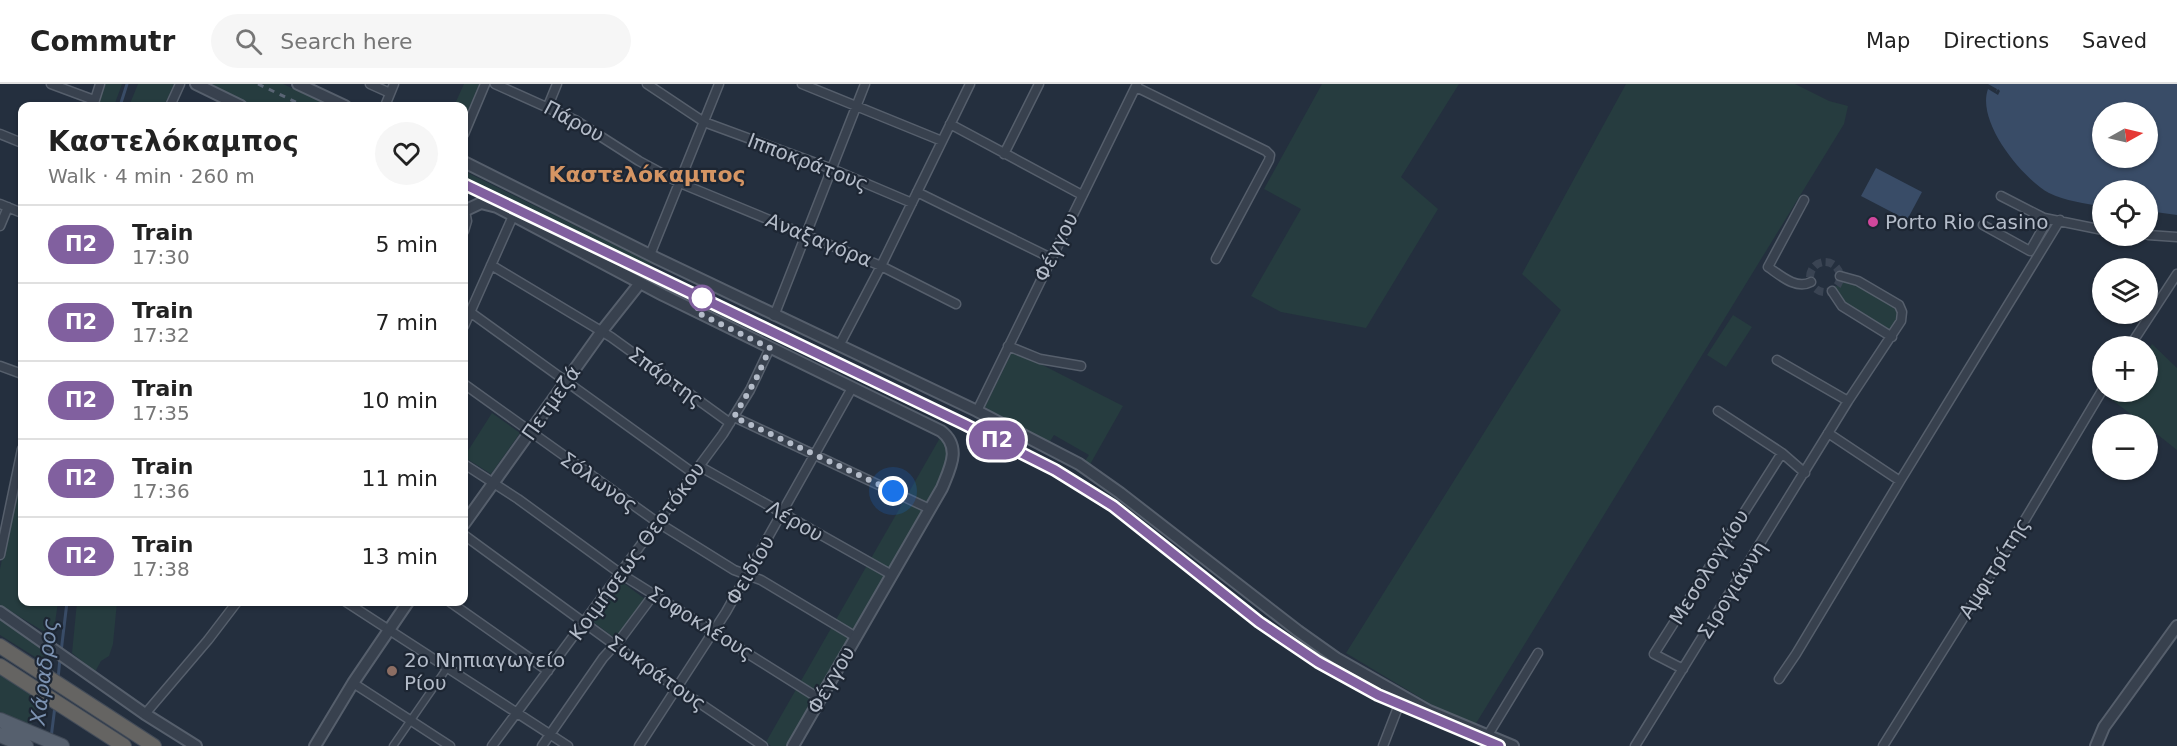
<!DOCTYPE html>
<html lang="en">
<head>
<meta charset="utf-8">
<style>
  :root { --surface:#fff; --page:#f6f6f6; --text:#222; --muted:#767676; --line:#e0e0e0 }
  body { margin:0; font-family:"DejaVu Sans",sans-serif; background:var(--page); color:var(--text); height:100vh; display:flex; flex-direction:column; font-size:22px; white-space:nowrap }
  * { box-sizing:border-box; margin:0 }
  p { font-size:20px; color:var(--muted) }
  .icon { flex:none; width:33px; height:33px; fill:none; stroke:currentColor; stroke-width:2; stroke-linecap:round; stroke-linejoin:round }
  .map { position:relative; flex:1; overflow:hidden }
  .sheet { position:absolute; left:18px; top:18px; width:450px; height:504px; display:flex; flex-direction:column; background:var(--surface); border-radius:12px; box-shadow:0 2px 4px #0004 }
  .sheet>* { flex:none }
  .badge { padding:0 12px; border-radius:20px; font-size:21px; line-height:39px }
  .needle { width:39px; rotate:82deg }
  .fabs { position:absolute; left:2092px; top:18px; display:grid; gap:12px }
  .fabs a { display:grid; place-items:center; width:66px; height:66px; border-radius:50%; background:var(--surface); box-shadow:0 2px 4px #0004; font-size:30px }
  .you { position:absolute; width:30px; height:30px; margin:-15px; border:4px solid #fff; border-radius:50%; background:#1a73e8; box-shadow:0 0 0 9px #1a73e833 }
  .map>.badge { position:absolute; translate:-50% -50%; box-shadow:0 0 0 3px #fff }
  .round { display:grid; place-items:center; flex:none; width:63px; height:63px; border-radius:32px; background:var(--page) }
  .summary { display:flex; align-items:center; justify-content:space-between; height:102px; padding:0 30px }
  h1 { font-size:28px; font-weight:700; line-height:45px }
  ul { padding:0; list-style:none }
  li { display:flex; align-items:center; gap:18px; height:78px; padding:0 30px; border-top:2px solid var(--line) }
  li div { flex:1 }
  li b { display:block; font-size:22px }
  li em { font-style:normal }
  li .badge { min-width:66px; font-weight:700; text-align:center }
  header { display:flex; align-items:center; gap:36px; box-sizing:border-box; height:84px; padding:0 30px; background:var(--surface); border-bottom:2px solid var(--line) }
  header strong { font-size:28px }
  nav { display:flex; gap:33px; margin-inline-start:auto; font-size:21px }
  .search { width:420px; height:54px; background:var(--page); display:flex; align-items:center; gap:15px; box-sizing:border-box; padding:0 21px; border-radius:33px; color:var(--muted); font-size:22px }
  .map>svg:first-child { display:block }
  .green { fill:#263c3f }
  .water { fill:#394c67; fill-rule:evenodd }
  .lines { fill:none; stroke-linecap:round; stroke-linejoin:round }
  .stream { stroke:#394c67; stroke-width:3 }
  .minor-tunnel { stroke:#3a4453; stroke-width:8; stroke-dasharray:8 4; stroke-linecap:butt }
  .pedestrian-casing { stroke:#565f6c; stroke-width:9 }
  .minor-casing { stroke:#565f6c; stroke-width:11 }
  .tertiary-casing { stroke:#565f6c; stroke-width:14 }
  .primary-casing { stroke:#414a57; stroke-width:16 }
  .trunk-casing { stroke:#434c59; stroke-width:16 }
  .pedestrian { stroke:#38414e; stroke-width:6 }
  .minor { stroke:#38414e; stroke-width:8 }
  .tertiary { stroke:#38414e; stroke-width:10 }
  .primary { stroke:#56606e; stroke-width:14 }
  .trunk { stroke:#656462; stroke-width:14 }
  .rail { stroke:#5a6575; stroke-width:3; stroke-dasharray:6 6; stroke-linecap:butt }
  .line-casing { stroke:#fff; stroke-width:14 }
  .line { stroke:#81609f; stroke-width:9 }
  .walk { stroke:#b4bcc9; stroke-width:6; stroke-dasharray:0 10.8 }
  .hotel-dot { fill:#d1479c; stroke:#1d2633; stroke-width:2 }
  .stop-dot { fill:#fff; stroke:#81609f; stroke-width:3 }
  .education-dot { fill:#8d6e63; stroke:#1d2633; stroke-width:2 }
  .labels { text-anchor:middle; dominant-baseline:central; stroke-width:4.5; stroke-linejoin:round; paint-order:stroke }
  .street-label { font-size:20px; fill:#b4bcc9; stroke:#1d2633 }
  .poi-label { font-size:20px; fill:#b4bcc9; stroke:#1d2633; text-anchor:start }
  .water-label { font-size:21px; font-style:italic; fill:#7c92b1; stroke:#1d2633 }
  .quarter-label { font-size:22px; font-weight:bold; fill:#d59563; stroke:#1d2633 }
</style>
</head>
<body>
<header>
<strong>Commutr</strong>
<div class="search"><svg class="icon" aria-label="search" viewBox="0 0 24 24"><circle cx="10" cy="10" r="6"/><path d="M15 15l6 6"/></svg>Search here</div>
<nav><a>Map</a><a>Directions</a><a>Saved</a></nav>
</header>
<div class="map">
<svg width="2177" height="662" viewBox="0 0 2177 662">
  <rect width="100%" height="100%" fill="#242f3e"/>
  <path class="green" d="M105,0H122L114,22H97Z
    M138,0H174L164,22H129Z
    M206,0H283L330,22H250Z
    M464,0H479L464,37V22H454Z
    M1322,0H1459L1401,93L1438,125L1366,244L1281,228L1251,212L1301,125L1264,105Z
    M1626,0H1795L1829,17L1848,22L1844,40L1475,641L1434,622L1346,569L1561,226L1522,190Z
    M464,87L651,179L647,185L464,96Z
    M1840,192L1901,223L1892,253L1859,234L1832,207L1839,199Z
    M1733,231L1752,243L1726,283L1707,271Z
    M2152,260L2177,284V366L2148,343V340H2144L2112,316L2118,308H2148V266Z
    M1013,266L1123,322L1088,384L1083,380L1089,371L1054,351L1047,362L985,323Z
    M492,329L520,349L491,390L464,373Z
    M941,352L951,368L939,401L788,662H771L766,658Z
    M22,382V518H58L53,553L0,521V485Z
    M622,498L645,515L616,555L592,537Z
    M77,518H117L113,560L109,572L101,577L95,588L72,569Z
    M0,534L53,573L51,583L0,551Z
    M0,591L41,614L31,641L0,628Z"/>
  <path class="water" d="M1988,0H2177V131L2148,127V106H2103V123C2085,119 2065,117 2049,109C2022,94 1976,38 1988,5L1998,11L2000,7L1998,5L1996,8L1997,5ZM2103,28H2148V74H2103Z
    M1876,84L1922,108L1907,136L1861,112Z"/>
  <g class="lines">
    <path class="stream" d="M120,22L127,0
      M61,568L67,518
      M58,595L60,574
      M51,654L55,622"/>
    <path class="minor-tunnel" d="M1810 193a15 15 0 1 1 30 0a15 15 0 1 1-30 0Z"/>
    <g class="pedestrian-casing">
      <path id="pedestrian" d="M393,662L447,584"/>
    </g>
    <g class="minor-casing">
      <path id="minor" d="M51,0L94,16
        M370,0L390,9
        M495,0L575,36L639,77L680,99L881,182L956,220
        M647,0L704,38L832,85L912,119
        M802,0L942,57
        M1136,3L1266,67L1270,71L1269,76L1216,175
        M93,22L100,0
        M170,22L180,0
        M385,22L394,0
        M548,22L557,0
        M950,40L1082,111
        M0,50L22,59
        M464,50L485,0
        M1004,70L1039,0
        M917,108L1051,174
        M2001,112L2044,134L2103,146
        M1804,116L1768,183C1780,191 1796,206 1811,198
        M0,120L22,129
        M1983,141L2030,167L2048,135
        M0,142L8,123
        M464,147L467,137L465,127
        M2148,151L2177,153
        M650,171L719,0
        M491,181L611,253L730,339
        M1832,207L1842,222L1892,253
        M470,228L693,389
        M774,232L865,0
        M464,242L513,132
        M839,262L881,182L970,0
        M1008,262L1040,275L1081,282
        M2130,262L2177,190
        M1777,276L1848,317
        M0,282L22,290
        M464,300L657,438L734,486L761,496L856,553
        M977,327L1137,0
        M1718,327L1782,369L1805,389
        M734,333L930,425
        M1828,349L1900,397L2060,136
        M464,380L518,415L621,490L820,615
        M699,382L892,491
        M464,451L627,570L763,662
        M0,471L22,365
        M346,518L568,662
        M450,518L548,587
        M1683,585L1654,570L1782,369
        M1779,595L1796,570L1900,397
        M353,599L450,662
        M145,630L208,556L237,518
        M1488,651L1538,569
        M492,662L723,350L750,306L770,264
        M542,662L603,574L622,553L654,510
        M639,662L726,528L852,304
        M1383,662L1402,613
        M1635,662L1848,317L1901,237L1902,228L1899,221L1858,197L1840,192
        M1883,662L2026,434L2103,305"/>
    </g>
    <g class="tertiary-casing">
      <path id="tertiary" d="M196,0L241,22
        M298,0L345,22
        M464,78L656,174L977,327L1079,380L1120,409L1298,547L1336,574L1429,627L1513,662
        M464,127L481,119L497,123L663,211L941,347C962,363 950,384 942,404L793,662
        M464,440L602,247L640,199
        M0,528L145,630L196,662
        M315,662L353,599L408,518
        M2096,662L2104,643L2177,542"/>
    </g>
    <g class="primary-casing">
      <path id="primary" d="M0,636L62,662
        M0,651L26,662"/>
    </g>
    <g class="trunk-casing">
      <path id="trunk" d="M0,562L154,662
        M0,582L124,662"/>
    </g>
    <use href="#pedestrian" class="pedestrian"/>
    <use href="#minor" class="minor"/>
    <use href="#tertiary" class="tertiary"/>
    <use href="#primary" class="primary"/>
    <use href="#trunk" class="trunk"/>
    <path class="rail" d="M258,0L304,22
      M464,100L983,349C1028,371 1073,393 1114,422C1177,468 1233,523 1298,565C1360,606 1429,634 1499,662"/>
  </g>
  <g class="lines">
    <g class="line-casing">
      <path id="line" d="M464,100L964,340L1055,386L1113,422L1259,538L1318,578L1378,611L1499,662"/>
    </g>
    <use href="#line" class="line"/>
    <path class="walk" d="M702,214L696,228L770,264L756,295L734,333L893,407"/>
  </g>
  <circle class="hotel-dot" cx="1873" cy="138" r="6"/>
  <circle class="stop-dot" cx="702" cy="214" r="12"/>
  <circle class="education-dot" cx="392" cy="587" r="6"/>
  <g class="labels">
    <g class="street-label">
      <text transform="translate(574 37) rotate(28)">Πάρου</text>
      <text transform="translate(808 78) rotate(21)">Ιπποκράτους</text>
      <text transform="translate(819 156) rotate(22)">Αναξαγόρα</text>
      <text transform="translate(1056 163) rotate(-64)">Φέγγου</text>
      <text transform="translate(666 293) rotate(36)">Σπάρτης</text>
      <text transform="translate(551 319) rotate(-55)">Πετμεζά</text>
      <text transform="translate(599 398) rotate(35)">Σόλωνος</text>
      <text transform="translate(795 437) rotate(30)">Λέρου</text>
      <text transform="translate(637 467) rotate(-54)">Κοιμήσεως Θεοτόκου</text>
      <text transform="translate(1709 483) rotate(-58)">Μεσολογγίου</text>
      <text transform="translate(1994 484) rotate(-58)">Αμφιτρίτης</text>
      <text transform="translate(750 486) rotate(-60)">Φειδίου</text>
      <text transform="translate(1732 506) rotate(-58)">Σιρογιάννη</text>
      <text transform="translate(701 539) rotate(32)">Σοφοκλέους</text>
      <text transform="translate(657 589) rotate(35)">Σωκράτους</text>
      <text transform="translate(831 596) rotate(-60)">Φέγγου</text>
    </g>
    <g class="poi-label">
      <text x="1885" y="138">Porto Rio Casino</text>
      <text x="404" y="576">2ο Νηπιαγωγείο<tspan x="404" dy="23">Ρίου</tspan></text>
    </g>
    <g class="water-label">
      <text transform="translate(44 588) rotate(-83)">Χάραδρος</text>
    </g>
    <g class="quarter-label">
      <text x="647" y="90">Καστελόκαμπος</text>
    </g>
  </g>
</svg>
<div class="fabs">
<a><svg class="needle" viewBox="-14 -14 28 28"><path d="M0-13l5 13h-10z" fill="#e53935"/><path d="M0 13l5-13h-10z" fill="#767676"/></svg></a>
<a><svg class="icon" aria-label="locate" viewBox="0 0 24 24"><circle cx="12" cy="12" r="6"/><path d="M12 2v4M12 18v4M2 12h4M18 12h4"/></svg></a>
<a><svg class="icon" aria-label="layers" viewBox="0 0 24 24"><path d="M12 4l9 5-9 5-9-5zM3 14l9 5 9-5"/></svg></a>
<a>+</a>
<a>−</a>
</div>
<div class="you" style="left:893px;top:407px"></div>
<b class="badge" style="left:997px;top:356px;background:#81609f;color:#fff">Π2</b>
<section class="sheet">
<div class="summary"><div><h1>Καστελόκαμπος</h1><p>Walk · 4 min · 260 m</p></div><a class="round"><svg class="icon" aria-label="heart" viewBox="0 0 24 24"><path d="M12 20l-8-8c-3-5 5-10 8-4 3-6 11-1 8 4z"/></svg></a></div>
<ul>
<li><span class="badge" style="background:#81609f;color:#fff">Π2</span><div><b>Train</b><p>17:30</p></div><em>5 min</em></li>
<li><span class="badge" style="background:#81609f;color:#fff">Π2</span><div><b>Train</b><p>17:32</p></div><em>7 min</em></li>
<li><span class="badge" style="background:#81609f;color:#fff">Π2</span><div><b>Train</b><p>17:35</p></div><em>10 min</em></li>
<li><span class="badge" style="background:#81609f;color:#fff">Π2</span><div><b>Train</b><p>17:36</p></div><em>11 min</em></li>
<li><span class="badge" style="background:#81609f;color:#fff">Π2</span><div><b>Train</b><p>17:38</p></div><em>13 min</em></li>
</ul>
</section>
</div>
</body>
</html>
